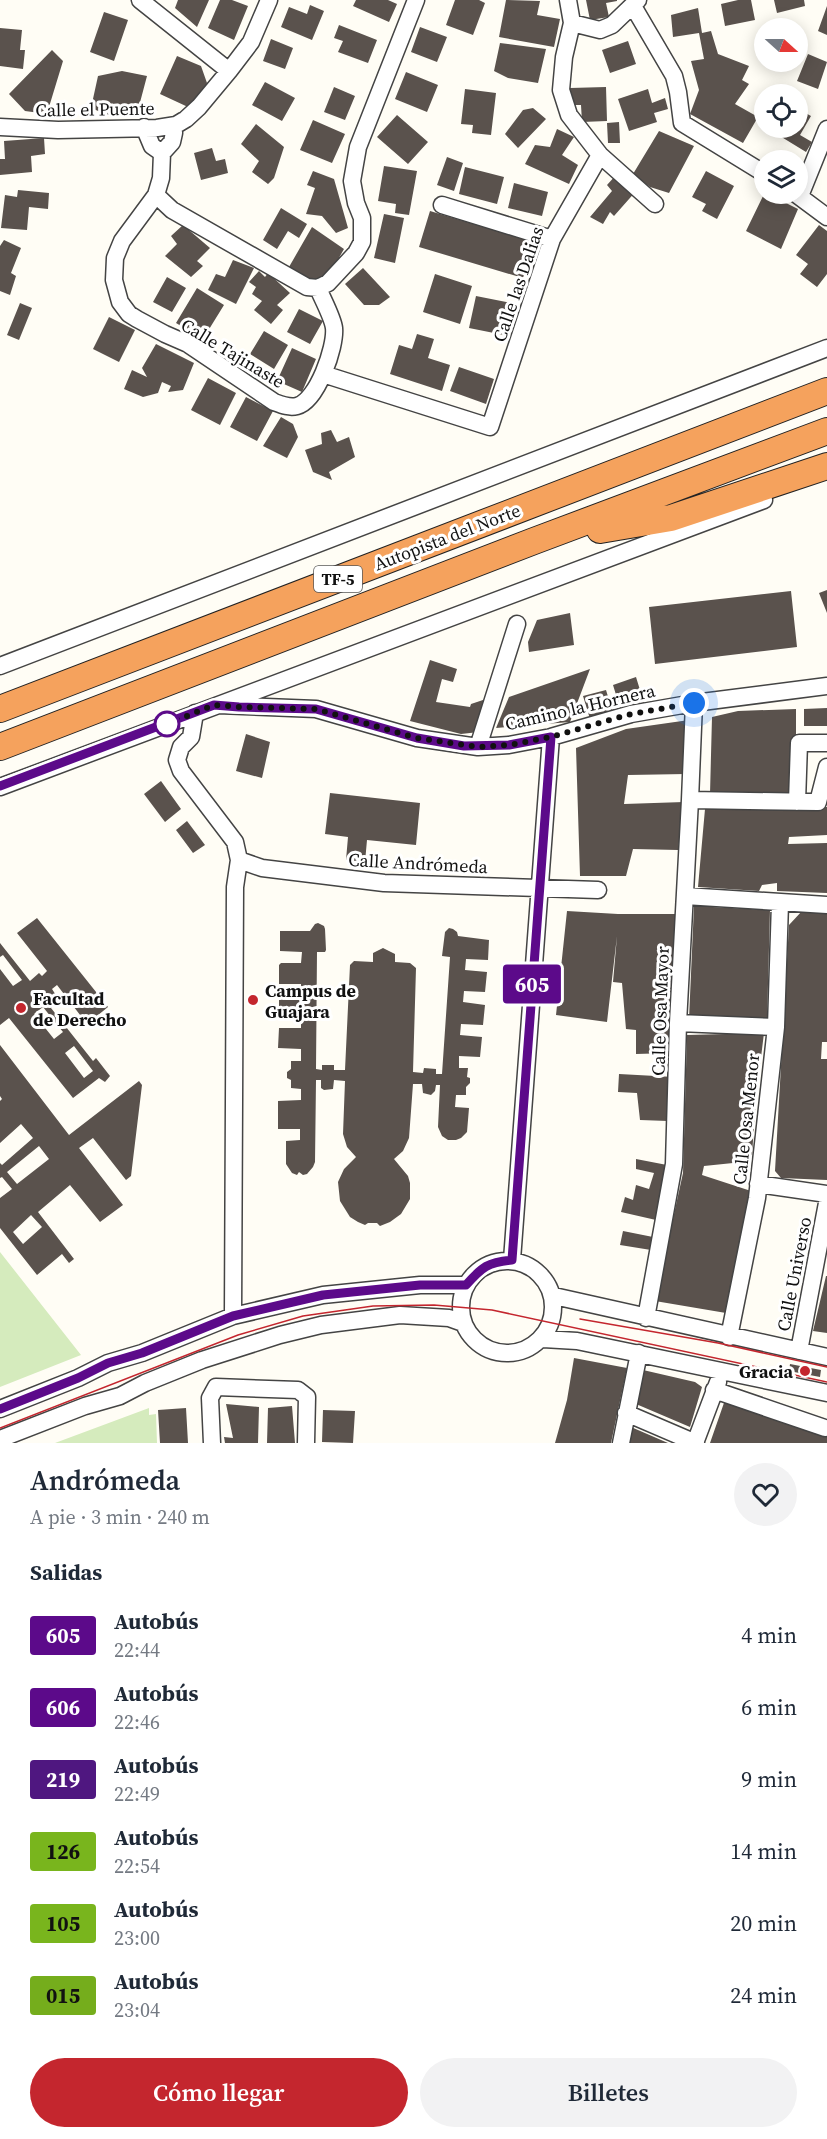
<!DOCTYPE html>
<html lang="es">
<head>
<meta charset="utf-8">
<style>
  :root { --surface:#fff; --page:#f2f2f3; --text:#1f2937; --muted:#747a83; --accent:#c4262e }
  body { margin:0; font-family:"Source Serif 4",serif; background:var(--page); color:var(--text); height:100vh; display:flex; flex-direction:column; font-size:22px; white-space:nowrap }
  * { box-sizing:border-box; margin:0 }
  p { font-size:20px; color:var(--muted) }
  .icon { flex:none; width:33px; height:33px; fill:none; stroke:currentColor; stroke-width:2; stroke-linecap:round; stroke-linejoin:round }
  .map { position:relative; height:1443px; overflow:hidden }
  .drawer { display:flex; flex-direction:column; background:var(--surface); flex:1 }
  .drawer>* { flex:none }
  .badge { padding:0 12px; border-radius:4px; font-size:21px; line-height:39px }
  .needle { width:39px; rotate:111deg }
  .buttons { position:absolute; left:754px; top:18px; display:grid; gap:12px }
  .buttons a { display:grid; place-items:center; width:54px; height:54px; border-radius:50%; background:var(--surface); box-shadow:0 3px 15px #0003; font-size:30px }
  .you { position:absolute; width:30px; height:30px; margin:-15px; border:4px solid #fff; border-radius:50%; background:#1a73e8; box-shadow:0 0 0 9px #1a73e833 }
  .map>.badge { position:absolute; translate:-50% -50%; box-shadow:0 0 0 3px #fff }
  h2 { padding:0 30px; font-size:22px; line-height:54px }
  .round { display:grid; place-items:center; flex:none; width:63px; height:63px; border-radius:32px; background:var(--page) }
  .overview { display:flex; align-items:center; justify-content:space-between; height:102px; padding:0 30px }
  h1 { font-size:28px; font-weight:600; line-height:45px }
  .primary-button { display:flex; gap:12px; margin-top:auto; padding:12px 30px }
  .primary-button a { flex:1; height:69px; border-radius:36px; background:var(--accent); color:#fff; font-size:24px; font-weight:600; line-height:69px; text-align:center }
  .primary-button a+a { background:var(--page); color:var(--text) }
  ul { padding:0; list-style:none }
  li { display:flex; align-items:center; gap:18px; height:72px; padding:0 30px }
  li div { flex:1 }
  li b { display:block; font-size:22px }
  li em { font-style:normal }
  li .badge { min-width:66px; font-weight:700; text-align:center }
  .map>svg:first-child { display:block }
  .green { fill:#d5ebbd }
  .building { fill:#5a524d; fill-rule:evenodd }
  .lines { fill:none; stroke-linecap:round; stroke-linejoin:round }
  .minor-casing { stroke:#444; stroke-width:19 }
  .highway-casing { stroke:#222; stroke-width:28 }
  .minor { stroke:#fff; stroke-width:16 }
  .highway { stroke:#f5a25d; stroke-width:26 }
  .tram { stroke:#c4262e; stroke-width:1.5 }
  .line-casing { stroke:#fff; stroke-width:14 }
  .line { stroke:#5c0a8a; stroke-width:9 }
  .walk { stroke:#111; stroke-width:6; stroke-dasharray:0 10.8 }
  .stop-dot { fill:#fff; stroke:#5c0a8a; stroke-width:3 }
  .poi-dot { fill:#c4262e; stroke:#fff; stroke-width:2 }
  .labels { text-anchor:middle; dominant-baseline:central; stroke-width:6; stroke-linejoin:round; paint-order:stroke }
  .shield { fill:#fff; stroke:#585858; stroke-width:1.5 }
  .shield-label { font-size:16px; font-weight:bold; fill:#111 }
  .street-label { font-size:18px; fill:#111; stroke:#fff }
  .poi-label { font-size:18px; font-weight:bold; fill:#111; stroke:#fff; text-anchor:start }
</style>
</head>
<body>
<div class="map">
<svg width="827" height="1443" viewBox="0 0 827 1443">
  <rect width="100%" height="100%" fill="#fffdf5"/>
  <path class="green" d="M0,1252L81,1355L0,1387Z
    M149,1408V1415L156,1414L157,1443H55Z"/>
  <path class="building" d="M178,0H209L197,27L175,8Z
    M220,0H232L248,6L234,40L208,28Z
    M356,0H388L397,4L389,22L353,6Z
    M455,0H479L485,3L473,35L446,25Z
    M506,0L540,1L537,15L560,19L554,47L499,37Z
    M586,0H617V1L606,3L609,17L590,20Z
    M738,0H751L755,20L725,26L721,4Z
    M774,0H804L805,6L777,13Z
    M310,5L324,11L312,40L281,27L289,7L307,14Z
    M827,6V35L818,31Z
    M698,8L702,33L711,31L718,54L749,66L742,80L749,84L735,104L758,117L743,143L690,114L699,90L691,61L704,59L699,33L673,37L671,15Z
    M104,12L128,20L114,61L90,52Z
    M339,25L377,40L368,63L338,52L343,41L334,38Z
    M420,27L447,37L437,62L411,52Z
    M0,28L22,30L20,50H25L23,69L0,66Z
    M271,39L293,48L285,69L263,61Z
    M628,41L636,64L610,73L602,50Z
    M500,43L546,49L538,83L508,78L494,71Z
    M52,50L63,61L49,107L40,113L25,111L9,94Z
    M808,54L827,62L818,89L797,81Z
    M177,56L201,66L207,83L203,96L188,107L160,94Z
    M122,71L147,76L138,110L108,115L91,108L98,76Z
    M406,72L438,85L427,112L395,99Z
    M265,82L295,98L282,121L252,105Z
    M334,87L355,96L345,120L324,112Z
    M606,87L607,121L582,122L581,105H570V88Z
    M465,89L496,93L491,135L472,133L473,125L461,124Z
    M648,89L652,103L665,98L668,109L654,113L657,122L629,131L618,99Z
    M533,108L546,119L518,148L505,134L523,110Z
    M798,109L811,116L800,135L812,142L806,152L775,133L778,128H798Z
    M397,115L428,142L408,164L377,137Z
    M313,120L345,134L332,163L300,150Z
    M619,122L620,143H608L607,123Z
    M256,124L284,147L274,178L268,184L252,172L259,161L241,144Z
    M557,129L574,137L562,155L578,165L569,184L525,164L535,145L550,147Z
    M659,131L694,146L669,193L650,187L633,174Z
    M44,138L45,154L31,156L32,172L0,175V159H5L4,141Z
    M212,148L216,161L225,159L228,173L201,180L194,153Z
    M447,157L463,163L454,191L437,185Z
    M384,166L417,171L409,215L395,213L396,204L378,201Z
    M465,167L504,177L497,204L459,194Z
    M313,171L334,179L348,228L336,233L322,216L306,214L315,188L307,185Z
    M706,171L734,186L717,219L702,211L706,204L692,197Z
    M616,175L637,190L614,216L610,212L603,224L590,217L612,191L607,185Z
    M514,183L548,192L542,216L508,208Z
    M18,190L49,193L48,209L29,207L27,230L1,228L5,195L17,197Z
    M764,194H768L798,209L781,249L746,231Z
    M281,208L307,224L299,238L288,231L277,249L263,240Z
    M430,211L534,242L523,278L419,247Z
    M384,214L404,218L395,263L374,258Z
    M183,225L210,248L197,261L203,266L191,277L165,256L177,244L171,236Z
    M819,225L827,231V274L817,287L800,274L808,264L796,255Z
    M312,227L344,249L328,277L312,280L289,267Z
    M4,240L21,248L11,273L16,276L10,295L0,291V246Z
    M233,260L254,268L236,304L208,290L216,274L225,277Z
    M363,268L390,297L379,305H364L345,284Z
    M259,271L265,277L268,273L290,293L277,305L283,310L271,324L254,310L262,301L252,294L256,287L249,282Z
    M435,274L472,286L460,324L423,312Z
    M167,277L186,288L172,312L153,302Z
    M197,288L224,305L203,339L176,323Z
    M476,296L511,303L504,335L469,328Z
    M20,303L32,308L19,340L7,335Z
    M299,309L323,321L310,344L287,332Z
    M109,317L135,330L119,362L93,349Z
    M264,331L288,345L274,369L250,354Z
    M417,334L434,339L428,358L450,365L442,391L390,374L399,345L412,349Z
    M156,344L194,363L183,390L168,392L171,386L162,382L158,393L143,397L124,389L132,370L147,377L142,368Z
    M292,348L316,359L302,392L277,381Z
    M459,367L494,379L486,404L450,391Z
    M208,378L236,393L220,425L191,410Z
    M246,397L273,411L257,441L230,427Z
    M281,417L293,424L298,437L287,458L263,446Z
    M331,430L337,442L349,437L355,457L329,472L332,480L313,472L305,450L322,444L321,433Z
    M827,590V613L819,593Z
    M791,591L797,647L655,664L649,607Z
    M570,613L574,645L529,652L528,642L537,620Z
    M430,660L457,669L453,682L442,679L436,702L470,707L471,704L492,697L479,732L461,734L410,721Z
    M590,669L570,722L496,728L509,697Z
    M636,677L644,703L621,711L613,685Z
    M606,690L613,713L590,719L583,696Z
    M827,708V726H804V709Z
    M796,709V792L710,794L712,717L738,711Z
    M689,720L686,774L628,775L624,804L684,802L678,850L633,849L626,876H580L576,748L626,729Z
    M246,734L270,742L262,778L236,771Z
    M161,781L181,809L165,822L144,794Z
    M330,793L420,803L416,845L367,840L365,862L346,860L348,837L325,834Z
    M827,807V835L789,837L788,844L827,843V893L777,891V883L762,885L759,891L698,887L705,809Z
    M187,821L205,845L193,853L176,830Z
    M694,906L770,910L767,1021L689,1019Z
    M567,911L618,914H676L670,1053L636,1054V1030L626,1029L622,983L613,982L617,936L607,1022L556,1015Z
    M802,911L827,913V1042H822L821,1059H827V1180L781,1178L775,1171L789,925Z
    M37,918L108,1007L87,1024L57,985L52,989L59,1000L51,1008L93,1061L96,1058L110,1076L105,1082L99,1078L73,1098L9,1018L0,1025V969L13,986L22,980L3,955L0,957V943L30,981L39,973L42,976L47,971L17,933ZM43,1007L63,1032L54,1039L34,1014ZM74,1046L93,1071L84,1078L65,1053Z
    M318,923L324,926L325,929L326,950L325,952H317L316,1069L322,1070V1065H334V1070H345L350,965L354,961L373,962V953L383,948L395,954V962L410,963L416,968L413,1072L423,1073L424,1068L436,1069V1074H442L450,957L442,956L445,932L449,928L453,929L457,932L458,936L489,940L488,960L466,959L465,970L487,972L485,992L464,991L463,1002L485,1005L483,1025L461,1024L460,1035L482,1037L480,1057L459,1056V1068H468L467,1077L470,1078V1083L466,1087V1095H456L455,1107L469,1108L467,1132L461,1138L456,1140H448L442,1136L438,1127L440,1085H436L435,1091L431,1095L423,1093L422,1084H413L409,1138L403,1151L394,1159L408,1176L410,1183V1199L401,1214L390,1222L380,1226L377,1223H368L365,1225L358,1222L350,1217L340,1201L338,1182L344,1169L356,1157L347,1147L343,1134L345,1081L334,1080L333,1089L324,1090L321,1088V1080H316L315,1162L313,1167L307,1174L303,1175L299,1172L297,1175L292,1173L286,1164V1141L300,1140V1129H278V1101L301,1100V1089L291,1088V1080L287,1078V1072L291,1069V1061H301V1049L278,1048L279,1028H301V1017L279,1016V996H301V984H279V965L281,963H301L302,952L280,951V931H310L315,924Z
    M764,1033L756,1098L752,1155L734,1157L733,1163L704,1166L702,1175L751,1191L726,1313L655,1301L683,1173L687,1035Z
    M0,1045L69,1135L139,1081L142,1085L131,1176L126,1180L93,1138L79,1148L123,1205L100,1222L70,1185L38,1212L74,1259L69,1263L62,1254L37,1275L0,1228V1198L12,1189L2,1177L0,1178V1163L2,1165L33,1138L21,1124L0,1143V1101L2,1099L0,1096ZM39,1146L49,1159L17,1184L7,1172ZM31,1215L42,1227L23,1244L13,1232Z
    M619,1074L674,1077L668,1121L640,1120L637,1093L618,1092Z
    M636,1159L667,1165L656,1220L621,1212L625,1197L633,1200L636,1185L649,1189L654,1173L636,1169Z
    M623,1231L653,1237L651,1250L620,1245Z
    M826,1276H827V1333L813,1331Z
    M574,1358L627,1368L611,1443H555L567,1400Z
    M790,1364L821,1370L820,1377L789,1371Z
    M643,1370L695,1382L702,1387L690,1427L636,1404Z
    M725,1400L827,1434V1443H710Z
    M226,1404L259,1407L258,1443H225L224,1437L233,1438Z
    M292,1406L295,1443H267L268,1408Z
    M186,1408L188,1443H160L158,1410Z
    M323,1410L355,1411L353,1443L322,1442Z
    M631,1427L668,1443H629Z"/>
  <g class="lines">
    <g class="minor-casing">
      <path id="minor" d="M140,0L229,71
        M568,0L572,23L564,57L561,90L569,115L600,155L655,204
        M633,6L674,76L678,92L682,123L765,174
        M572,23L600,30L612,25L638,0
        M173,126L174,133L172,142L162,153L161,178L156,195L122,241L115,258L114,280L120,302L129,314L137,319L165,334L188,344L274,402C282,405 289,408 297,406C317,401 336,347 334,328C333,318 322,298 318,288
        M0,127L58,130L157,128L176,125L186,119L199,107L229,71L251,42L269,0
        M144,127L152,146L162,153
        M796,194L827,217
        M156,195L172,210L307,287L318,288L328,283L356,253L362,242V218L356,203L352,181L358,147L416,0
        M800,196L827,129
        M442,205L552,239
        M323,374L490,427L552,239L600,155
        M0,666L827,348
        M218,705L316,709L417,738L478,747L509,745L551,737L631,714L694,703L827,686
        M195,713L191,737L181,747L177,760L181,771L235,842L239,860L235,887L233,1316
        M478,747L517,624
        M0,787L764,500
        M690,800L818,802L827,767
        M797,802L799,743H827
        M239,860L262,868L384,883L598,890
        M685,896L827,905
        M678,1023L776,1027
        M758,1184L827,1194
        M512,1260L551,737
        M461 1307a46 46 0 1 1 92 0a46 46 0 1 1-92 0Z
        M554,1296L827,1357
        M646,1318L674,1164L678,1023L690,800L694,703
        M729,1337L757,1198L776,1027L780,903
        M543,1339L577,1341L827,1393
        M799,1351L827,1203
        M714,1390L825,1428
        M0,1409L78,1378L108,1363L142,1353L233,1316L323,1295L420,1285H466
        M626,1413L696,1443
        M0,1439L85,1406L120,1396L145,1383L202,1360L280,1335L321,1325L400,1315L449,1318L463,1323
        M212,1443L210,1398L216,1387L298,1390L307,1397L306,1443
        M621,1443L639,1353
        M695,1443L718,1382"/>
    </g>
    <g class="highway-casing">
      <path id="highway" d="M600,530L671,518L827,466
        M0,709L827,391
        M0,747L534,541L827,431"/>
    </g>
    <use href="#minor" class="minor"/>
    <use href="#highway" class="highway"/>
    <path class="tram" d="M580,1319L718,1343L827,1367
      M0,1428L238,1335L303,1316L373,1306L434,1305L492,1310L827,1382"/>
  </g>
  <g class="lines">
    <g class="line-casing">
      <path id="line" d="M0,786L214,705L239,707L316,709L417,738L464,746L509,745L551,737L512,1260C488,1262 482,1267 466,1285H420L323,1295L233,1316L142,1353L108,1363L78,1378L0,1409"/>
    </g>
    <use href="#line" class="line"/>
    <path class="walk" d="M167,724L214,705L239,707L316,709L417,738L478,747L509,745L551,737L631,714L694,703"/>
  </g>
  <circle class="stop-dot" cx="167" cy="724" r="12"/>
  <g class="poi-dot">
    <circle cx="253" cy="1000" r="6"/>
    <circle cx="21" cy="1008" r="6"/>
    <circle cx="805" cy="1371" r="6"/>
  </g>
  <g class="labels">
    <rect class="shield" x="314" y="566" width="48" height="26" rx="4.5"/>
    <g class="shield-label">
      <text x="338" y="579">TF-5</text>
    </g>
    <g class="street-label">
      <text transform="translate(95 109) rotate(-1)">Calle el Puente</text>
      <text transform="translate(518 284) rotate(-71)">Calle las Dalias</text>
      <text transform="translate(233 353) rotate(31)">Calle Tajinaste</text>
      <text transform="translate(447 537) rotate(-21)">Autopista del Norte</text>
      <text transform="translate(580 707) rotate(-13)">Camino la Hornera</text>
      <text transform="translate(418 863) rotate(3)">Calle Andrómeda</text>
      <text transform="translate(660 1011) rotate(-88)">Calle Osa Mayor</text>
      <text transform="translate(746 1119) rotate(-84)">Calle Osa Menor</text>
      <text transform="translate(794 1274) rotate(-79)">Calle Universo</text>
    </g>
    <g class="poi-label">
      <text x="265" y="990">Campus de<tspan x="265" dy="21">Guajara</tspan></text>
      <text x="33" y="998">Facultad<tspan x="33" dy="21">de Derecho</tspan></text>
      <text x="793" y="1371" text-anchor="end">Gracia</text>
    </g>
  </g>
</svg>
<div class="buttons">
<a><svg class="needle" viewBox="-14 -14 28 28"><path d="M0-13l5 13h-10z" fill="#e53935"/><path d="M0 13l5-13h-10z" fill="#747a83"/></svg></a>
<a><svg class="icon" aria-label="locate" viewBox="0 0 24 24"><circle cx="12" cy="12" r="6"/><path d="M12 2v4M12 18v4M2 12h4M18 12h4"/></svg></a>
<a><svg class="icon" aria-label="layers" viewBox="0 0 24 24"><path d="M12 4l9 5-9 5-9-5zM3 14l9 5 9-5"/></svg></a>
</div>
<div class="you" style="left:694px;top:703px"></div>
<b class="badge" style="left:532px;top:984px;background:#5c0a8a;color:#fff">605</b>
</div>
<section class="drawer">
<div class="overview"><div><h1>Andrómeda</h1><p>A pie · 3 min · 240 m</p></div><a class="round"><svg class="icon" aria-label="heart" viewBox="0 0 24 24"><path d="M12 20l-8-8c-3-5 5-10 8-4 3-6 11-1 8 4z"/></svg></a></div>
<h2>Salidas</h2>
<ul>
<li><span class="badge" style="background:#5c0a8a;color:#fff">605</span><div><b>Autobús</b><p>22:44</p></div><em>4 min</em></li>
<li><span class="badge" style="background:#5c0a8a;color:#fff">606</span><div><b>Autobús</b><p>22:46</p></div><em>6 min</em></li>
<li><span class="badge" style="background:#4f1780;color:#fff">219</span><div><b>Autobús</b><p>22:49</p></div><em>9 min</em></li>
<li><span class="badge" style="background:#79b51d;color:#111">126</span><div><b>Autobús</b><p>22:54</p></div><em>14 min</em></li>
<li><span class="badge" style="background:#79b51d;color:#111">105</span><div><b>Autobús</b><p>23:00</p></div><em>20 min</em></li>
<li><span class="badge" style="background:#75ad1c;color:#111">015</span><div><b>Autobús</b><p>23:04</p></div><em>24 min</em></li>
</ul>
<div class="primary-button"><a>Cómo llegar</a><a>Billetes</a></div>
</section>
</body>
</html>
